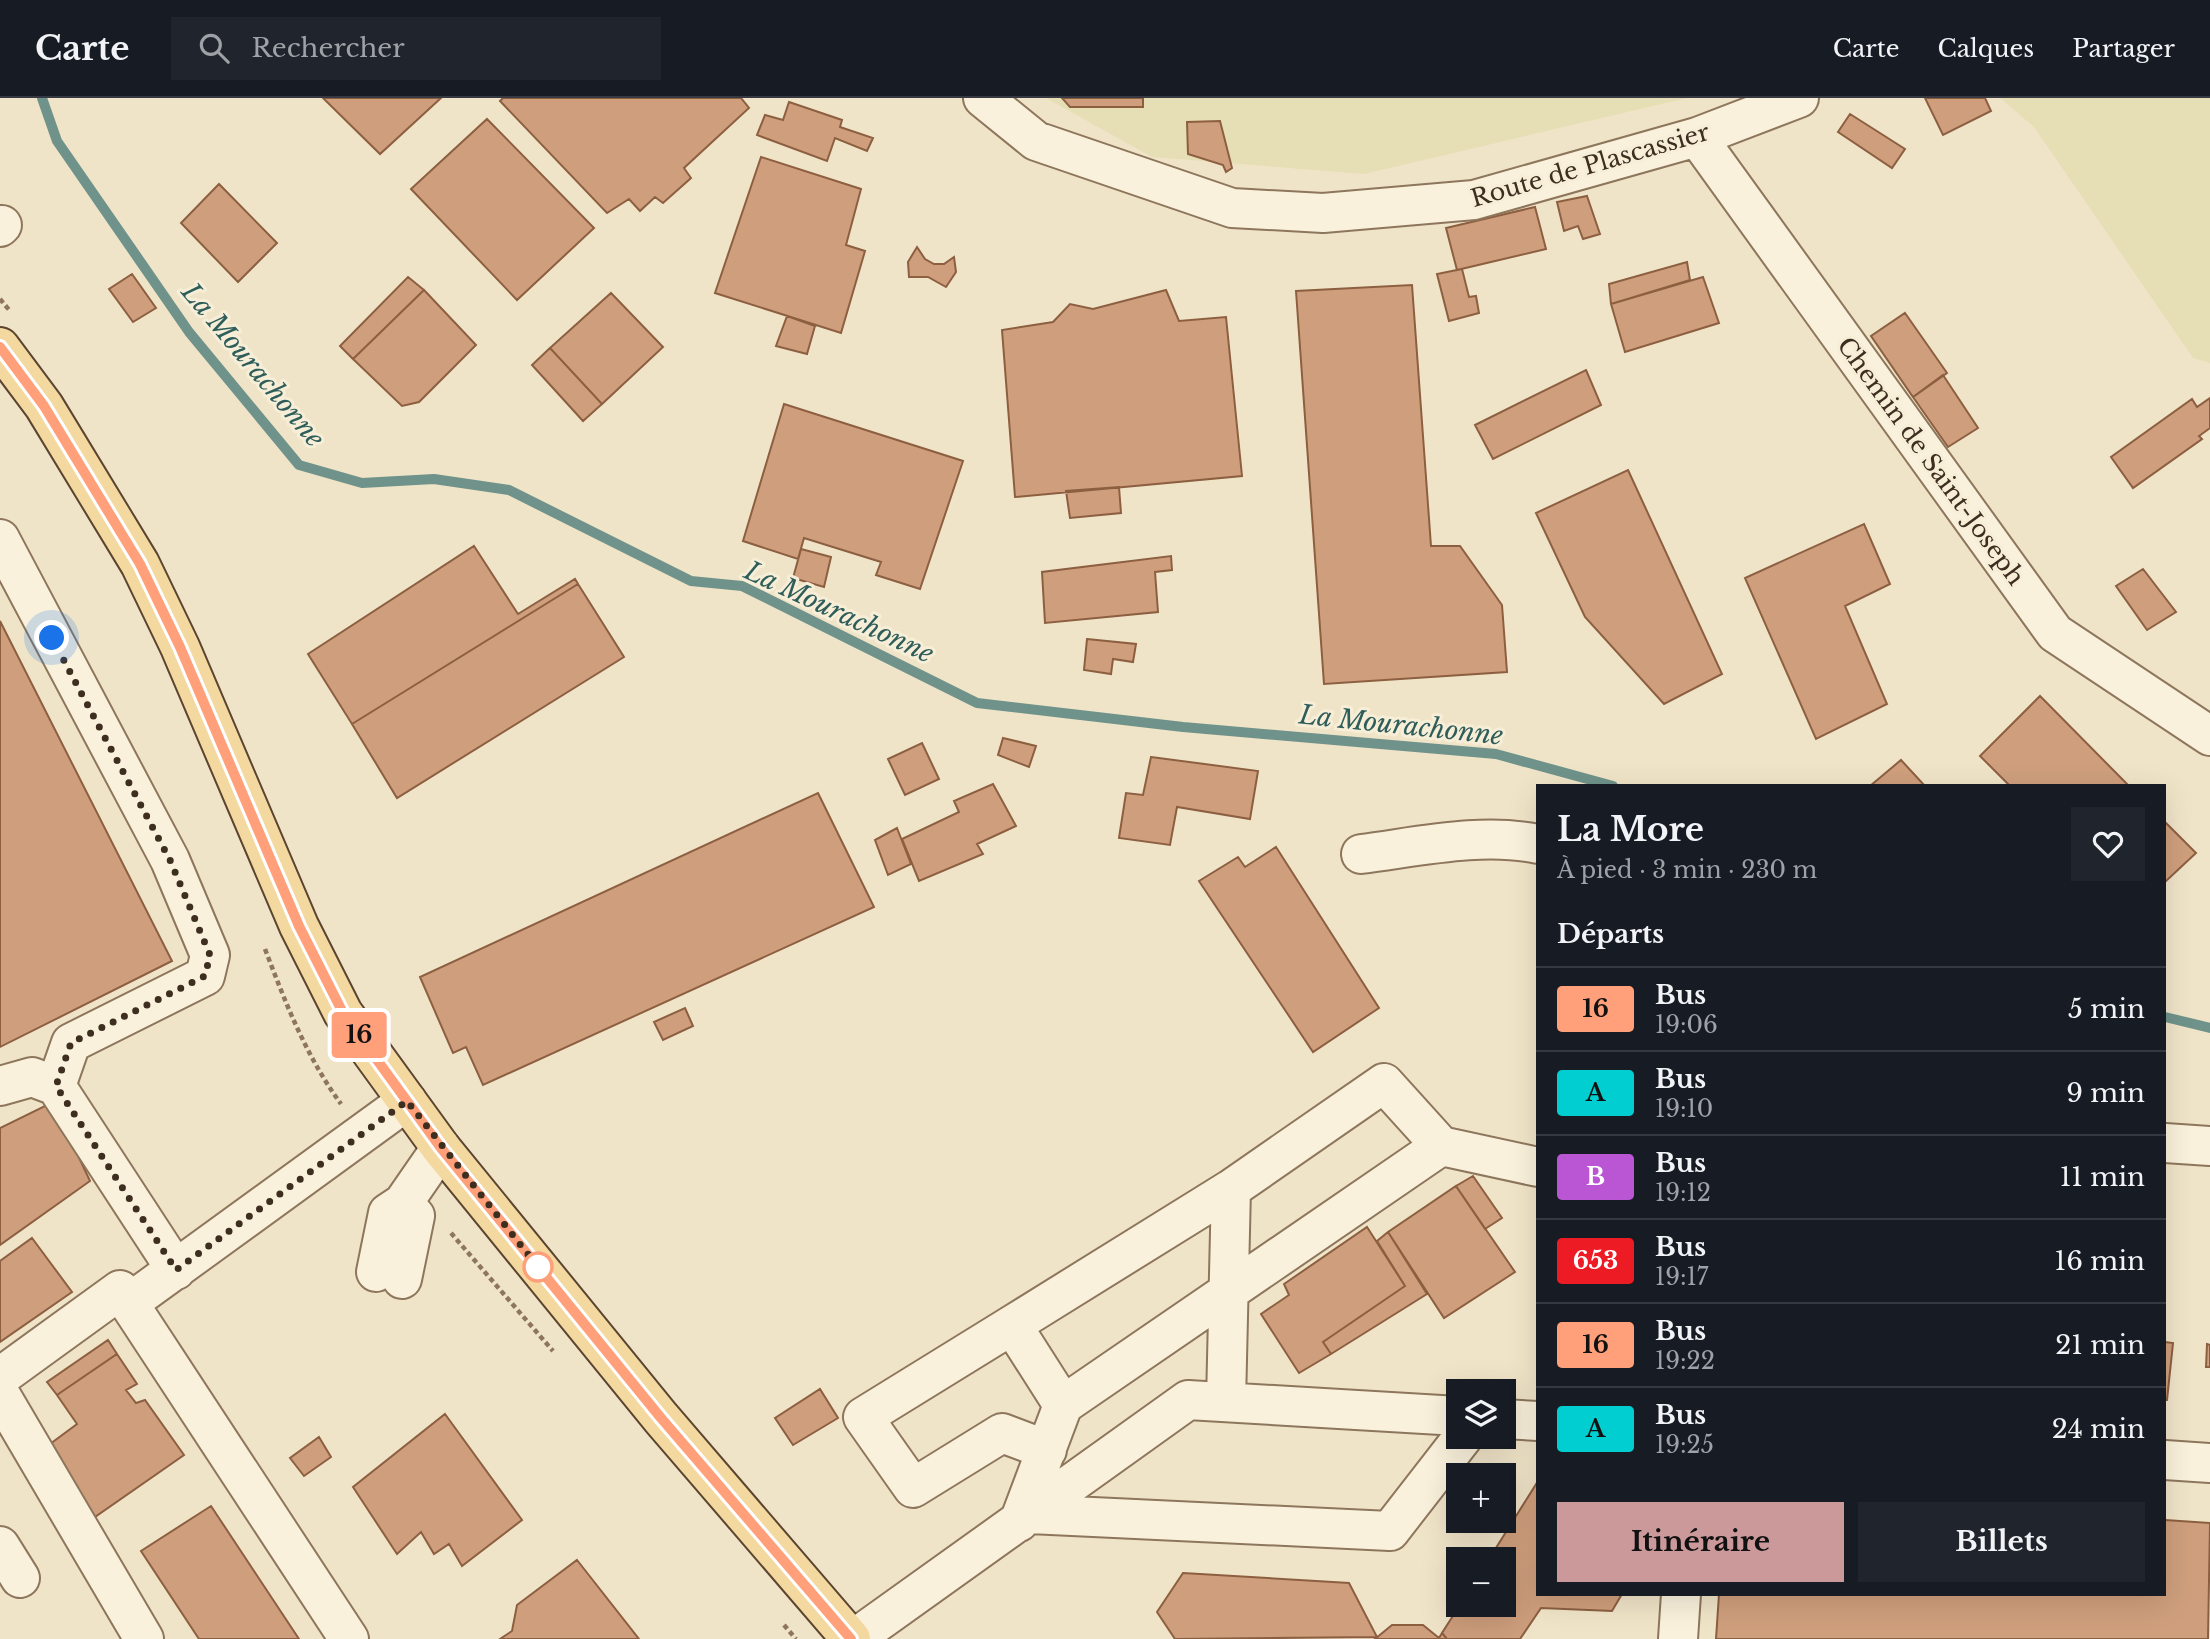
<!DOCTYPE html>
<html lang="fr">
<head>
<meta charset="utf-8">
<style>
  :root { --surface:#171b24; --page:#20242c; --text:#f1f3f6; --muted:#9ea1a6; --line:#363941; --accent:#cc999b }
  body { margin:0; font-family:"Libre Baskerville",serif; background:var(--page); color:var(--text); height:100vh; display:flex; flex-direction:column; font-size:26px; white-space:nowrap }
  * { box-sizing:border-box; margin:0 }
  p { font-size:23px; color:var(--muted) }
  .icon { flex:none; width:38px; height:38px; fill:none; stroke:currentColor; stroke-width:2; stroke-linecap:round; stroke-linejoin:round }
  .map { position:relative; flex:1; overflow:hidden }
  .panel { position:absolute; left:1536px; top:686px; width:630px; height:812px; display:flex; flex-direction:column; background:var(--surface); border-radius:0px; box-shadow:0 7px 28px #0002 }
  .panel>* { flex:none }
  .badge { padding:0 14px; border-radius:5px; font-size:24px; line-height:46px }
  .buttons { position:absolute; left:1446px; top:1281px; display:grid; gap:14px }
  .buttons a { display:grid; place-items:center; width:70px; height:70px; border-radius:0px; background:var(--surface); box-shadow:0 7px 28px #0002; font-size:35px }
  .you { position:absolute; width:35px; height:35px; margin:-18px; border:5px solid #fff; border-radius:50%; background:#1a73e8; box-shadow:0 0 0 10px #1a73e833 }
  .map>.badge { position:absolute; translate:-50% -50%; box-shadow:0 0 0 4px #fff }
  h2 { padding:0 21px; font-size:26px; line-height:63px }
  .round { display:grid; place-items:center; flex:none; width:74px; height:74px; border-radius:0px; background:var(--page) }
  .headline { display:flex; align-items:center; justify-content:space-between; height:119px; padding:0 21px }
  h1 { font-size:33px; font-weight:700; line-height:52px }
  .button { display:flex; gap:14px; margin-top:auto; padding:14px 21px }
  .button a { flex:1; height:80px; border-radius:0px; background:var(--accent); color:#111; font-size:28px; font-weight:700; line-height:80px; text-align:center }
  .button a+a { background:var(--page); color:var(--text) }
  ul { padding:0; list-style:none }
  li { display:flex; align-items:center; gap:21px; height:84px; padding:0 21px; border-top:2px solid var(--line) }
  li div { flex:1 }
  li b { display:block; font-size:26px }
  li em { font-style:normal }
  li .badge { min-width:77px; font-weight:700; text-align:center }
  header { display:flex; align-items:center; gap:42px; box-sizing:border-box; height:98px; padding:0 35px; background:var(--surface); border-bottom:2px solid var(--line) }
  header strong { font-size:33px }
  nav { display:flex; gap:38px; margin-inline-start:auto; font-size:24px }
  .search { width:490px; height:63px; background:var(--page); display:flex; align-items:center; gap:18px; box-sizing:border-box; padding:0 24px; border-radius:0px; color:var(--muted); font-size:26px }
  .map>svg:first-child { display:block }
  .farmland { fill:#e6deb5 }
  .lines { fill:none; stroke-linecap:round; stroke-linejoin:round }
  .stream { stroke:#6f938a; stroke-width:10 }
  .building { fill:#cf9f7d; stroke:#8d5f41; stroke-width:2 }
  .minor-casing { stroke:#8d765c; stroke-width:42 }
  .major-casing { stroke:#5b4430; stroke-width:42 }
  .path { stroke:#8d765c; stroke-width:4.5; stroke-dasharray:5 3.5; stroke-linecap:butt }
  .minor { stroke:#faf1dc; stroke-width:38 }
  .major { stroke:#f3d9a0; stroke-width:38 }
  .line-casing { stroke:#fff; stroke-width:16 }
  .line { stroke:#ffa07a; stroke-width:10 }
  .walk { stroke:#3d2e20; stroke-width:7; stroke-dasharray:0 12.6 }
  .stop-dot { fill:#fff; stroke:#ffa07a; stroke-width:3.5 }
  .labels { text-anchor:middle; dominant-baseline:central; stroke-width:6; stroke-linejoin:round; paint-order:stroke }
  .street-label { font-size:24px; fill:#3d2e20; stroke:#f7eed8 }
  .water-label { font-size:26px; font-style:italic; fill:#2f5d5a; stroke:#f7eed8 }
</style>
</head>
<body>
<header>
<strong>Carte</strong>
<div class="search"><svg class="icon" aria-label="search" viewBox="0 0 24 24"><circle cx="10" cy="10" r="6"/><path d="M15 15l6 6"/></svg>Rechercher</div>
<nav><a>Carte</a><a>Calques</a><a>Partager</a></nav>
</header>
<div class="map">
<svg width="2210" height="1541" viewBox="0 0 2210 1541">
  <rect width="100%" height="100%" fill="#f0e4c8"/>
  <path class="farmland" d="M1046,0H1687L1364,76L1152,59Z
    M2000,0H2210V265L2193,260L2034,29Z"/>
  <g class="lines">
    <path class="stream" d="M42,0L57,43L189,234L299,367L362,385L434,381L509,392L691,483L742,488L977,605L1183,629L1496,656L1613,688
      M2165,919L2210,930"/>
  </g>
  <path class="building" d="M323,0H441L380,56Z
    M503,0H741L749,10L684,70L691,80L663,105L655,99L640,113L629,101L607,115L500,3Z
    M1062,0H1143V9H1070Z
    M1925,0H1985L1991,13L1943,37Z
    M789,4L842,22L840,29L873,40L867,53L835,40L827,63L757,37L765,17L783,22Z
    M1850,16L1905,51L1892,70L1838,34Z
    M487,21L594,130L517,202L411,91Z
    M1220,23L1232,70L1226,74L1223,67L1188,56L1187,24Z
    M761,59L861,91L846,147L865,153L841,235L715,195Z
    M219,86L277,145L238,184L181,125Z
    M1587,98L1600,136L1583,141L1578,128L1564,133L1557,104Z
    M1535,109L1546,151L1457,172L1446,130Z
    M917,149L925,161L934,166H944L954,159L956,174L946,189L928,179H909L908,164Z
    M1687,164L1690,182L1611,206L1609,186Z
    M1462,171L1469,199L1476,198L1479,215L1449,223L1437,176Z
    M132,176L156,210L133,224L109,191Z
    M408,179L424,192L353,261L340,248Z
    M1703,179L1719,225L1625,254L1611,206Z
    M1412,187L1431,448H1460L1502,507L1507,574L1324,586L1296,193Z
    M424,192L476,247L419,304L402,308L353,261Z
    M1166,192L1179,223L1226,219L1242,378L1015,399L1002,232L1053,224L1070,206L1093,211Z
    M611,195L663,249L602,306L550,250Z
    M1905,215L1947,275L1913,299L1871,238Z
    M787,218L815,228L807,256L776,248Z
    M550,250L602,306L583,323L532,267Z
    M1586,272L1601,307L1493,361L1475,327Z
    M1943,277L1978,330L1948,349L1913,299Z
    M2210,300V330L2199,338L2202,341L2133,390L2111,359L2192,301L2197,309Z
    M784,306L963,363L920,491L876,477L881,464L804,440L798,461L743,443Z
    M1628,372L1722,576L1664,606L1585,519L1536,415Z
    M1119,389L1121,415L1070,420L1066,393Z
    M1864,426L1890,486L1845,508L1887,606L1816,641L1745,480Z
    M474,448L518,516L575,481L578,486L352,626L308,556Z
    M801,451L831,459L824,489L793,480Z
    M1171,458L1172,472L1155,474L1158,514L1045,525L1042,474Z
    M2143,471L2176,514L2147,532L2116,488Z
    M578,486L624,559L397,700L352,626Z
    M0,523L172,863L0,949Z
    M1087,541L1136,546L1133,564L1113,561L1111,576L1084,572Z
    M2040,598L2129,688H2010L1980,658Z
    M1003,640L1036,648L1029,669L998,657Z
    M922,645L939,681L905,697L888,661Z
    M1151,659L1258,673L1250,721L1177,709L1170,747L1119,740L1126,695L1143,697Z
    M1901,662L1925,688H1870Z
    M993,686L1016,728L977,746L983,756L919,783L902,741L959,714L954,703Z
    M818,695L874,809L483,987L466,949L453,955L420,879Z
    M2165,724L2196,755L2165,784Z
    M897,730L911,766L888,777L875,742Z
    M1276,749L1379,910L1313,954L1199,783L1238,759L1245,769Z
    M685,910L693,928L663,942L654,924Z
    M53,1004L90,1083L0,1147V1030Z
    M1473,1078L1502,1120L1485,1131L1456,1088Z
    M1456,1088L1515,1174L1444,1220L1388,1134Z
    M1367,1129L1405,1188L1323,1244L1331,1256L1299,1275L1261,1216L1289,1197L1284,1186Z
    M1388,1134L1427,1196L1331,1256L1323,1244L1405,1188L1377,1143Z
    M32,1140L72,1194L0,1244V1163Z
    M108,1242L117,1256L57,1297L47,1284Z
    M2165,1244L2173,1245L2167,1302H2165Z
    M2207,1246L2210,1247V1269H2206Z
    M117,1256L137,1286L126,1292L136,1305L145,1302L184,1357L92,1421L46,1349L77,1326L57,1297Z
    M820,1291L838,1320L793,1347L775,1320Z
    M445,1316L522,1422L462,1468L449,1446L434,1456L421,1434L397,1456L353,1389Z
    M319,1339L331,1359L304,1378L290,1360Z
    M1538,1383V1496H1622L1612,1513L1541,1510L1520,1541H1447L1442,1535L1460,1507H1503V1461H1489Z
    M211,1408L299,1541H199L141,1453Z
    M2165,1422L2210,1425L2208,1541H1716L1719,1496H2165Z
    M577,1462L639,1541H500L512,1533L517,1507Z
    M1183,1475L1349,1485L1377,1539L1175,1541L1157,1514Z
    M1392,1527H1423L1439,1540L1442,1535L1447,1541H1375Z"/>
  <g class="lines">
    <g class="minor-casing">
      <path id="minor" d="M983,0L1036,43L1232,110L1323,115L1474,102L1697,39L1799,0
        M1697,39L2055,535L2210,638
        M0,129L2,127
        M0,441L170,762L210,857L205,878L71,945L56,988
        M1361,756C1417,749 1482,734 1538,746
        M0,988L32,979L56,988L176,1172
        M2165,1045L2210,1048
        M376,1174L388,1115L403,1105L441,1050
        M402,1181L415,1118L403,1105
        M129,1205L407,1003
        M1012,1227L863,1319L913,1390L1002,1335L1047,1352
        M0,1279L120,1192L349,1541
        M0,1296L144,1541
        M1226,1304L1231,1091
        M1063,1307L1012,1227L1231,1091L1384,985L1441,1048L1538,1069
        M1503,1321L1538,1323
        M2165,1362L2210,1365
        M1030,1416L1390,1433L1463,1339
        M1019,1424L1063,1307L1441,1048
        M0,1448L20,1480
        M854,1541L1188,1302L1458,1318
        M1678,1541L1681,1496"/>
    </g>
    <g class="major-casing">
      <path id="major" d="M0,249L44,308L140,466L180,549L299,828L343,915L441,1050L661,1320L851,1541"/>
    </g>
    <path class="path" d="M0,201L10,213
      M265,851C286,906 306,958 341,1006
      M451,1135L553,1253
      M784,1527L796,1541"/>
    <use href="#minor" class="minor"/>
    <use href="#major" class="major"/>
  </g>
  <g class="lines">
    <g class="line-casing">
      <path id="line" d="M0,249L44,308L140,466L180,549L299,828L343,915L441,1050L661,1320L851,1541"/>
    </g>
    <use href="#line" class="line"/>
    <path class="walk" d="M52,540L170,762L210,857L205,878L71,945L56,988L176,1172L407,1003L538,1169"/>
  </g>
  <circle class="stop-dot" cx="538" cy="1169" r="14"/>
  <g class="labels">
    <g class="street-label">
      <text transform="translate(1590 67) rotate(-16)">Route de Plascassier</text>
      <text transform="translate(1931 363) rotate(54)">Chemin de Saint-Joseph</text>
    </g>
    <g class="water-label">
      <text transform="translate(253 267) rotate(50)">La Mourachonne</text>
      <text transform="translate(839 514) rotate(25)">La Mourachonne</text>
      <text transform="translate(1401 627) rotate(6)">La Mourachonne</text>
    </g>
  </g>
</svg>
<div class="buttons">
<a><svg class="icon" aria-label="layers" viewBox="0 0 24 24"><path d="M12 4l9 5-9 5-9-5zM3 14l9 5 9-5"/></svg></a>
<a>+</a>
<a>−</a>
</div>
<div class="you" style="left:52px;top:540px"></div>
<b class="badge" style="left:359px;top:937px;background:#ffa07a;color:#111">16</b>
<section class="panel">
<div class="headline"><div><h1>La More</h1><p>À pied · 3 min · 230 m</p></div><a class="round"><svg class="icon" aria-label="heart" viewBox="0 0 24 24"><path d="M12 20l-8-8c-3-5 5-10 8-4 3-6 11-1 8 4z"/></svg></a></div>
<h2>Départs</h2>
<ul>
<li><span class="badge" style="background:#ffa07a;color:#111">16</span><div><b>Bus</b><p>19:06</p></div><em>5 min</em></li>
<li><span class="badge" style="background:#00ced1;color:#111">A</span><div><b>Bus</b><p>19:10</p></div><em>9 min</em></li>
<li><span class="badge" style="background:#ba55d3;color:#fff">B</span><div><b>Bus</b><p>19:12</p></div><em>11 min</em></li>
<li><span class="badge" style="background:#ed1c24;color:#fff">653</span><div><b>Bus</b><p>19:17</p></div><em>16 min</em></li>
<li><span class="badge" style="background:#ffa07a;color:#111">16</span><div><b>Bus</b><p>19:22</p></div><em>21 min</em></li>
<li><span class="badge" style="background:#00ced1;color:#111">A</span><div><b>Bus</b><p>19:25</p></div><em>24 min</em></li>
</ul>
<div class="button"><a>Itinéraire</a><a>Billets</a></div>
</section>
</div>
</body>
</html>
